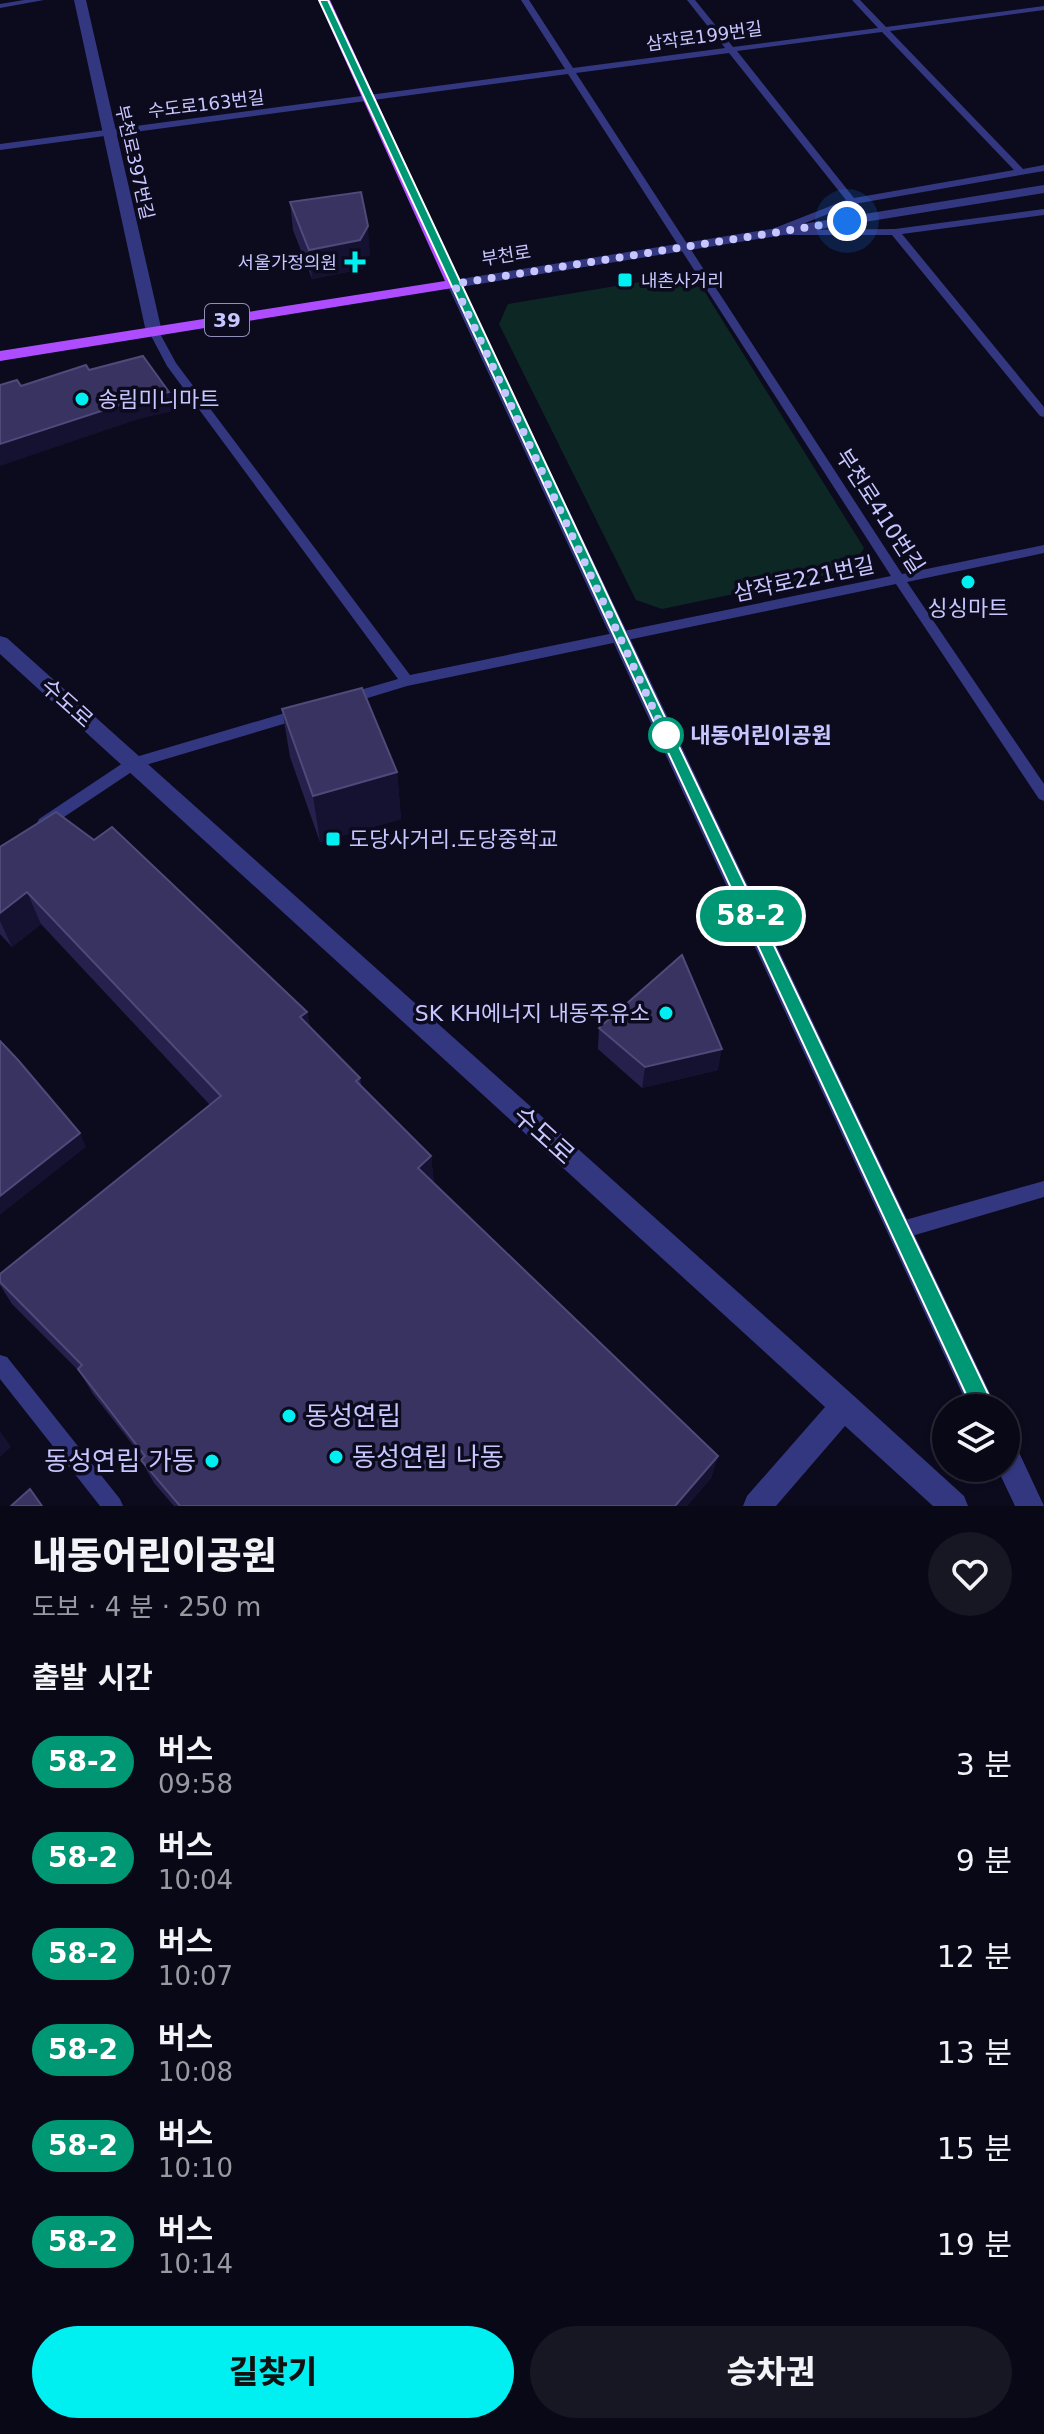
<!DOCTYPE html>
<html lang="ko">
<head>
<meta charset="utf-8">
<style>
  :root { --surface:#090816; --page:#171623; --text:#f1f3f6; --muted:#999aa1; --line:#292935; --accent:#00eff1 }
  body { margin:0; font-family:"DejaVu Sans","Noto Sans KR",sans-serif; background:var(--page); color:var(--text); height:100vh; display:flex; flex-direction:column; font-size:30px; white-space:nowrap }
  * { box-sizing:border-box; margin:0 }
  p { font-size:26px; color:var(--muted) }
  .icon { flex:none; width:44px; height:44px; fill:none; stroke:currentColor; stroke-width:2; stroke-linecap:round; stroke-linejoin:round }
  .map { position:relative; height:1506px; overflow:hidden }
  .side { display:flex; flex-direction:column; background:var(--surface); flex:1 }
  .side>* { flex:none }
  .badge { padding:0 16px; border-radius:26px; font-size:28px; line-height:52px }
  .buttons { position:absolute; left:932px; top:1394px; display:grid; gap:16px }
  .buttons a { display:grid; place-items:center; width:88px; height:88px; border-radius:50%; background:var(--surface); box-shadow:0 2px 6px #0004,0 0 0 2px var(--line); font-size:40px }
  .you { position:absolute; width:40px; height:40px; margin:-20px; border:6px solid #fff; border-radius:50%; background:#1a73e8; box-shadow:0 0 0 12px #1a73e833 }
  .map>.badge { position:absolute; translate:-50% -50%; box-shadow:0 0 0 4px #fff }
  h2 { padding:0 32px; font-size:30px; line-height:72px }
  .round { display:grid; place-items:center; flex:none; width:84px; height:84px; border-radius:42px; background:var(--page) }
  .summary { display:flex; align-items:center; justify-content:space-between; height:136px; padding:0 32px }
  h1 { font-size:38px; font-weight:800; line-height:60px }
  .action { display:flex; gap:16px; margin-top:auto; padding:16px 32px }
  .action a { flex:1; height:92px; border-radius:48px; background:var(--accent); color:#111; font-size:32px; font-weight:800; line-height:92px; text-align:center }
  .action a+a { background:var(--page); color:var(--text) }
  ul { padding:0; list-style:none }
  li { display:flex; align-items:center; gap:24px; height:96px; padding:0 32px }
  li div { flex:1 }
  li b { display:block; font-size:30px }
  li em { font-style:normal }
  li .badge { min-width:88px; font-weight:700; text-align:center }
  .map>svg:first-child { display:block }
  .green { fill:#0d2724 }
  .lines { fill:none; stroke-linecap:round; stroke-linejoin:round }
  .service { fill:#33377f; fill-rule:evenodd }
  .minor { fill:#33377f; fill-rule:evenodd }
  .tertiary { fill:#33377f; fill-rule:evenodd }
  .primary { fill:#ad4dff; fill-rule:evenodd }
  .wall { fill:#26214c }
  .shaded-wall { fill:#141131 }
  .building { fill:#383360; stroke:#4e4a79; stroke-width:2 }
  .line { fill:#009775; stroke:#fff; stroke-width:2 }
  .walk { stroke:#c8c6ff; stroke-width:8; stroke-dasharray:0 14.4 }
  .poi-dot { fill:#00eff1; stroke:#0c0a1d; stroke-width:3 }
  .stop-dot { fill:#fff; stroke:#009775; stroke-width:4 }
  .labels { text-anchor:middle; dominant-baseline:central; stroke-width:7; stroke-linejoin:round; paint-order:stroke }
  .far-street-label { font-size:18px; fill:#c8c6ff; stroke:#0c0a1d }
  .far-poi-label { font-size:18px; fill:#c8c6ff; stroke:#0c0a1d; text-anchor:end }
  .shield { fill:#0c0a1d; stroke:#908ebb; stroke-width:2 }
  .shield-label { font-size:20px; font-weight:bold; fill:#c8c6ff }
  .poi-label { font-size:22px; fill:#c8c6ff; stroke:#0c0a1d; text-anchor:start }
  .street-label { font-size:22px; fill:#c8c6ff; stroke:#0c0a1d }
  .stop-label { font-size:22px; font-weight:bold; fill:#c8c6ff; stroke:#0c0a1d; text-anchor:start }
  .near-street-label { font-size:26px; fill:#c8c6ff; stroke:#0c0a1d }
  .near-poi-label { font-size:26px; fill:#c8c6ff; stroke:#0c0a1d; text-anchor:start }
</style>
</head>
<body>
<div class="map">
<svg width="1044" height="1506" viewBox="0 0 1044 1506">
  <rect width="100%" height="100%" fill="#0c0a1d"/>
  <path class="green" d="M676,276L703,289L864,548L850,570L662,609L636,600L499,324L508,304Z"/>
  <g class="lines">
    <path class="service" d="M24,0H44L0,8V4Z
      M521,0H529L573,68L725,48L687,0H695L733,47L878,28L852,0H860L886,27L1044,6V10L890,31L1023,169L1044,165V171L854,204L787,230L895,229L1044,209V215L902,234L1044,407V417L1040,416L892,235H767V231L846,200L729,53L576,73L902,574L1044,545V553L907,582L1044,784V801L1039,799L896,584L407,686L348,704L343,703L341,699L343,695L398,679L167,366L149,332L150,330H158L176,363L410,675L891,576L568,74L0,150V144L565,69ZM882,32L1014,170L854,198L737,51Z
      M302,708L309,713L307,717L139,767L49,827H39L37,823L39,819L129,759Z
      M1044,1181V1197L898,1240L892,1237L889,1231L892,1225L898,1222Z
      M0,1355L7,1357L120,1499L123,1506H100L0,1379Z"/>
    <path class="minor" d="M74,0H86L162,332L154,337L146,332Z
      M454,280L461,284L997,1408H969L447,284Z
      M0,636L7,638L854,1396L964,1496L968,1506H933L845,1426L776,1506H743L747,1496L825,1407L0,654Z
      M1006,1442L1016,1446L1044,1506H1015L997,1468H1006Z"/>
    <path class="tertiary" d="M1044,185V193L454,288L447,284L454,280Z"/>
    <path class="primary" d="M318,0H330L461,284L459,287L0,361V351L445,281Z"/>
  </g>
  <path class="wall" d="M290,202L370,254L362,269L312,279L293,230Z
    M282,709L397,772L401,819L320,842L290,757Z
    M0,847L307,1012L310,1027L360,1078L361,1085L431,1156L434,1184L718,1456L711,1478L687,1506H174L154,1483L141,1460L143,1458L93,1394L79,1371L12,1304L0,1285V1274L210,1105L41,924L12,947L0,934Z
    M599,1028L718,1070L642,1088L598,1049Z"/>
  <path class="shaded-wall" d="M368,226L370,254L362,269L312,279L309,250Z
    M169,392L173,411L139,419L0,466V444L135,400Z
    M397,772L401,819L320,842L313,796Z
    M27,892L41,924L12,947L0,921V913Z
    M307,1012L313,1043L300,1017Z
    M722,1049L718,1070L642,1088L645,1067Z
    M80,1133L86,1147L0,1215V1196Z
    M431,1156L434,1184L418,1168Z
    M0,1431L11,1447L0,1457Z
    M718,1456L711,1478L687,1506H675Z"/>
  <path class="building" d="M361,192L368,226L360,240L309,250L290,202Z
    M143,356L169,392L135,400L0,444V385L17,380L21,386L86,365L89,370Z
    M362,688L397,772L313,796L282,709Z
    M56,812L94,840L112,827L307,1012L300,1017L360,1078L356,1081L431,1156L418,1168L718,1456L675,1506H180L141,1460L145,1456L78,1369L82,1365L0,1282V1274L221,1096L27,892L0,913V847Z
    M682,955L722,1049L645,1067L599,1028Z
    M0,1041L18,1060L80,1133L0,1196Z
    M30,1489L42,1506H11Z"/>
  <path class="line" d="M319,0H328L651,688L991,1400L994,1408L991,1416L983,1419L976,1416Z"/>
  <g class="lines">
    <path class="walk" d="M666,735L668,740L454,284L847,221"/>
  </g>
  <g class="poi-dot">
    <path d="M351 250h8v8h8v8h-8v8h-8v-8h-8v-8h8z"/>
    <rect x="617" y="272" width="16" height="16" rx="4"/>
    <circle cx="82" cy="399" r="8"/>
    <circle cx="968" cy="582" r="8"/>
    <rect x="325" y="831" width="16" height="16" rx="4"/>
    <circle cx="666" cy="1013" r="8"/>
    <circle cx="289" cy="1416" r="8"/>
    <circle cx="336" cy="1457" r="8"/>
    <circle cx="212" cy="1461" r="8"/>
  </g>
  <circle class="stop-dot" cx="666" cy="735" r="16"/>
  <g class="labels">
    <g class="far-street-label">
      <text transform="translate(704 36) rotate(-8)">삼작로199번길</text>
      <text transform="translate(206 104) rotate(-7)">수도로163번길</text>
      <text transform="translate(135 162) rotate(77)">부천로397번길</text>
      <text transform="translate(506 255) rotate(-9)">부천로</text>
    </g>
    <g class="far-poi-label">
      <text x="337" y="262">서울가정의원</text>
      <text x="641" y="280" text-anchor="start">내촌사거리</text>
    </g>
    <rect class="shield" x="205" y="304" width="44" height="32" rx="6"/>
    <g class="shield-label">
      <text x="227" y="320">39</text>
    </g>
    <g class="poi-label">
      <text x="98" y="399">송림미니마트</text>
      <text x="968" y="608" text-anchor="middle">싱싱마트</text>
      <text x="349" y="839">도당사거리.도당중학교</text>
      <text x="650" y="1013" text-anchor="end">SK KH에너지 내동주유소</text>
    </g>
    <g class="street-label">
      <text transform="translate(880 511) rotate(57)">부천로410번길</text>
      <text transform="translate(804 579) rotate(-12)">삼작로221번길</text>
      <text transform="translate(67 703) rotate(42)">수도로</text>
    </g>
    <g class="stop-label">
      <text x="690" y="735">내동어린이공원</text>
    </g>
    <g class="near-street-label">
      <text transform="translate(544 1135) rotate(42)">수도로</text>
    </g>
    <g class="near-poi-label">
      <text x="305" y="1416">동성연립</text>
      <text x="352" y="1457">동성연립 나동</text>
      <text x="196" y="1461" text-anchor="end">동성연립 가동</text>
    </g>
  </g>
</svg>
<div class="buttons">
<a><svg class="icon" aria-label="layers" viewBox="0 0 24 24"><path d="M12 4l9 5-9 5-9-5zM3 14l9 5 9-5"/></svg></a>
</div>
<div class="you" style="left:847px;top:221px"></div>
<b class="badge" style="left:751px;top:916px;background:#009775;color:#fff">58-2</b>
</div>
<section class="side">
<div class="summary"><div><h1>내동어린이공원</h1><p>도보 · 4 분 · 250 m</p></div><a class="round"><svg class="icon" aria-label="heart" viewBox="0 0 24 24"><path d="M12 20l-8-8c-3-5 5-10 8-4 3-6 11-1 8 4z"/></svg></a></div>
<h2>출발 시간</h2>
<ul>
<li><span class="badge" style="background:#009775;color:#fff">58-2</span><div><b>버스</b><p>09:58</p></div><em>3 분</em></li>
<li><span class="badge" style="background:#009775;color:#fff">58-2</span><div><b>버스</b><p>10:04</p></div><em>9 분</em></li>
<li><span class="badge" style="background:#009775;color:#fff">58-2</span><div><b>버스</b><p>10:07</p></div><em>12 분</em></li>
<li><span class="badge" style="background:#009775;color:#fff">58-2</span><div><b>버스</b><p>10:08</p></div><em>13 분</em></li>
<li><span class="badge" style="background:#009775;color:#fff">58-2</span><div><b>버스</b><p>10:10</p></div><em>15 분</em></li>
<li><span class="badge" style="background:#009775;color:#fff">58-2</span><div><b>버스</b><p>10:14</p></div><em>19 분</em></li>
</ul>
<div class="action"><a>길찾기</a><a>승차권</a></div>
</section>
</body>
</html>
